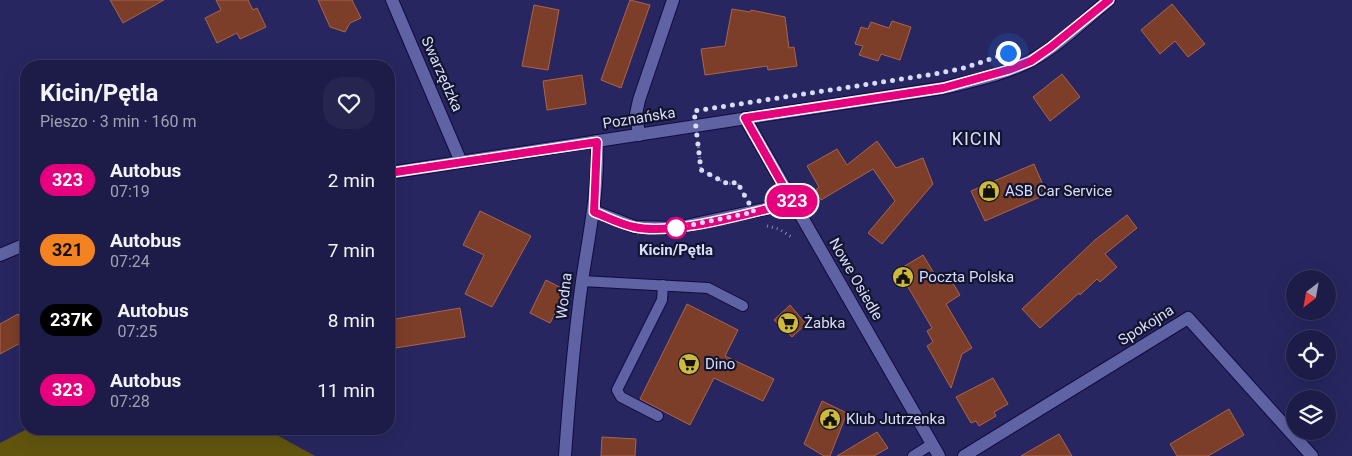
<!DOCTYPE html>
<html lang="pl">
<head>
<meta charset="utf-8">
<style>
  :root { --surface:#1d1c48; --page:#25254f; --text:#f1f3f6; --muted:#a0a1b4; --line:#3b3a60 }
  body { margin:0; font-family:Roboto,sans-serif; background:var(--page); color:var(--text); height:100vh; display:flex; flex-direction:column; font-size:19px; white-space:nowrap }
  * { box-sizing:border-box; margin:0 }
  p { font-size:16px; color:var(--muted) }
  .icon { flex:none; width:28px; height:28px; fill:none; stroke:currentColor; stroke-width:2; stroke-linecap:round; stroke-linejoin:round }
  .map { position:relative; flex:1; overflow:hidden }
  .side { position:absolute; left:20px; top:60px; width:375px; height:375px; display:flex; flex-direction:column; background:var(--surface); border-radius:20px; box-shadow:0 5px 20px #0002,0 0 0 1px var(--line) }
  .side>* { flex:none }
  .badge { padding:0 10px; border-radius:16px; font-size:18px; line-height:32px }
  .needle { width:32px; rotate:211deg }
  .tools { position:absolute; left:1286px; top:270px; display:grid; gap:10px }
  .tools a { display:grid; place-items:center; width:50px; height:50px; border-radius:50%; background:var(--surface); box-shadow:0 5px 20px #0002,0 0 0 1px var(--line); font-size:25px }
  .you { position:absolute; width:25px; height:25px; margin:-12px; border:4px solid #fff; border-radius:50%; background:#1a73e8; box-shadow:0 0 0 8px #1a73e833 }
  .map>.badge { position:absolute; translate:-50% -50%; box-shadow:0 0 0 2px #fff }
  .round { display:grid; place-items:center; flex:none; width:52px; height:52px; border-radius:20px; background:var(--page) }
  .summary { display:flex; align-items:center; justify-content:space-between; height:85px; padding:0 20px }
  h1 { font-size:24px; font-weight:700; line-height:38px }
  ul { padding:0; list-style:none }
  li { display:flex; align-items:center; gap:15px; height:70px; padding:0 20px }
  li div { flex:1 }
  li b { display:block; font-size:19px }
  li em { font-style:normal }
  li .badge { min-width:55px; font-weight:700; text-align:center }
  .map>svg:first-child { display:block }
  .green { fill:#61550e }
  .building { fill:#7c3e28; stroke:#ac644a }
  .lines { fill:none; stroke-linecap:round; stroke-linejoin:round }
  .lane-casing { stroke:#120a43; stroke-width:12 }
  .street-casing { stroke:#120a43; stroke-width:14 }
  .secondary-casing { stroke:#120a43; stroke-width:14 }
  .path { stroke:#8789b4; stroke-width:3; stroke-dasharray:1 4; stroke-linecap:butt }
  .lane { stroke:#5f63a3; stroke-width:10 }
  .street { stroke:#5f63a3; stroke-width:12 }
  .secondary { stroke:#5f63a3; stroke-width:12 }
  .line-casing { stroke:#fff; stroke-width:11 }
  .line { stroke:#e6007e; stroke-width:8 }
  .walk { stroke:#d9ddfb; stroke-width:5; stroke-dasharray:0 9 }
  .stop-dot { fill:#fff; stroke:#e6007e; stroke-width:2.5 }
  .labels { text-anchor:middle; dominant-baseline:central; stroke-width:4.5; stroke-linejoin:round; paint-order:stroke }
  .street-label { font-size:15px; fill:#d9ddfb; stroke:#13142e }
  .poi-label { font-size:15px; fill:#d9ddfb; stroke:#13142e; text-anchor:start }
  .stop-label { font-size:15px; font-weight:bold; fill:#d9ddfb; stroke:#13142e }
  .quarter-label { font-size:18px; letter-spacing:1px; fill:#dadefc; stroke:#13142e }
</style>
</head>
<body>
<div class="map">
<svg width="1352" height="456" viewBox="0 0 1352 456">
  <rect width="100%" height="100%" fill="#272660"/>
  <path class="green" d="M27,429H266L315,456H0V443Z"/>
  <path class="building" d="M110,0H164L123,23Z
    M216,0H248L253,10L257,8L266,27L240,39L237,33L217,43L205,18L221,10Z
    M318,0H352L361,18L350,23L345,32L330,27Z
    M630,0L650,5L621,88L601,80Z
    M1172,4L1205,44L1188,57L1175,41L1160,54L1141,30Z
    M534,5L559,10L548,70L522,66Z
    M732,9L750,12L751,10L785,17L789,48L794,47L797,66L768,70L767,66L705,75L701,49L725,46Z
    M892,21L911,27L900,60L881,54L878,61L859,55L863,46L855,44L861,27L868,29L871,22L889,28Z
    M1062,74L1080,97L1050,121L1033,97Z
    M582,75L586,104L547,110L543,81Z
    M877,141L896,168L923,158L933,184L882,244L868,233L895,201L873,169L821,200L815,191L819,187L807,166L837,149L847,165Z
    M1034,164L1047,194L985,221L971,191Z
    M480,211L531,236L492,307L465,294L484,255L463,245Z
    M1127,215L1137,228L1105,254L1117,267L1100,282L1097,279L1080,295L1079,293L1040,328L1022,309L1095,240Z
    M923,255L937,278L946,272L960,295L946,304L972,348L962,354L951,388L927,346L933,342L927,331L932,328L898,270Z
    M546,280L567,291L550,323L530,313Z
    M687,304L738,330L725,356L774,379L763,401L714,378L690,425L640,399Z
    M790,305L806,324L792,337L774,320Z
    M460,308L465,337L389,349V320Z
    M18,314L26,329V340L0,354V324Z
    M993,378L1008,404L994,412L996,416L979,426L976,421L971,423L956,397Z
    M822,401L847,413L830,456H824L804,444Z
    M1229,409L1244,435L1208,456H1177L1170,444Z
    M877,432L888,448L874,456H837Z
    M1059,434L1072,456H1021Z
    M602,437L636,439L635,456H601Z"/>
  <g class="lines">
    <g class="lane-casing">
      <path id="lane" d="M582,281L708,288L743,306
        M658,416L621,397L617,390L662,300L663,285
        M913,456L932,444"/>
    </g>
    <g class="street-casing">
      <path id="street" d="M392,0L461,162
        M745,118L939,456
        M639,135L636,114L639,100L673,0
        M594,211L635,227L676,228L793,203
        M565,456C569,398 574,339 582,281C589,234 599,189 597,141
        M964,456L1188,318L1312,456"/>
    </g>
    <g class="secondary-casing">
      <path id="secondary" d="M389,173L943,88C972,81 1003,75 1030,61C1059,46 1084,20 1109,0
        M0,255L26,244"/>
    </g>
    <path class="path" d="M698,142L701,170L728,184L737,182L745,197
      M767,226L779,229L793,238"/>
    <use href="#lane" class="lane"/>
    <use href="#street" class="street"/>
    <use href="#secondary" class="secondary"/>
  </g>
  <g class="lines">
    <g class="line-casing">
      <path id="line" d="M389,173L597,142L594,212C607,217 620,224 634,227C675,236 750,212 793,203L745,118L943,88L1008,70L1031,61L1051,47L1109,0"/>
    </g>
    <use href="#line" class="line"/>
    <path class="walk" d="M676,228L754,212L737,182L728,184L701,170L694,111L934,74L964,68L1008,53"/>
  </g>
  <defs>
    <g id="shop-disc" transform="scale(1.125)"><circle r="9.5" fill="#ceb938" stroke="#13142e"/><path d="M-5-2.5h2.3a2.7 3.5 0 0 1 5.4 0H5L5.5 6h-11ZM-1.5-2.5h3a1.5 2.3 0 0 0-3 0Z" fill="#111"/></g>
    <g id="civic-disc" transform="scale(1.125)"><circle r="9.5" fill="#ceb938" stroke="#13142e"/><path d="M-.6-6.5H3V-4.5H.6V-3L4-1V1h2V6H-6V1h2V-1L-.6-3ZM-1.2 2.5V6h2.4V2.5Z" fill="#111"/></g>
    <g id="supermarket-disc" transform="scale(1.125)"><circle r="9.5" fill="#ceb938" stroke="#13142e"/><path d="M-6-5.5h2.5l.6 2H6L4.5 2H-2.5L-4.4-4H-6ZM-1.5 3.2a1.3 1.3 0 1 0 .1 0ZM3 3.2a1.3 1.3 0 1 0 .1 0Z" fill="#111"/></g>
  </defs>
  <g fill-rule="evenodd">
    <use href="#shop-disc" x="989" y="191"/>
    <use href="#civic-disc" x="903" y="277"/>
    <use href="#supermarket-disc" x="788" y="323"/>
    <use href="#supermarket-disc" x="689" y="364"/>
    <use href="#civic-disc" x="830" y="419"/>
  </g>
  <circle class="stop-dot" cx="676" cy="228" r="10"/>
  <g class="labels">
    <g class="street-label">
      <text transform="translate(442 74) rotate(66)">Swarzędzka</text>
      <text transform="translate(639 118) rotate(-9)">Poznańska</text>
      <text transform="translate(856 279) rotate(60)">Nowe Osiedle</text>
      <text transform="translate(564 296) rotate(-83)">Wodna</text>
      <text transform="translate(1146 325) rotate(-32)">Spokojna</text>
    </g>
    <g class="poi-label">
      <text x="1005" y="191">ASB Car Service</text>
      <text x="919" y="277">Poczta Polska</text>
      <text x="804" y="323">Żabka</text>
      <text x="705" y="364">Dino</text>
      <text x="846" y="419">Klub Jutrzenka</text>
    </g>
    <g class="stop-label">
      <text x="676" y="250">Kicin/Pętla</text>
    </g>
    <g class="quarter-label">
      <text x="977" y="138">KICIN</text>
    </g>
  </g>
</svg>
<div class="tools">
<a><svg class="needle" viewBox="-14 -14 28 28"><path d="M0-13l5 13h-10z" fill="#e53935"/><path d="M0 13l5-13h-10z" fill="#a0a1b4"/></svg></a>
<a><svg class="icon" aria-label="locate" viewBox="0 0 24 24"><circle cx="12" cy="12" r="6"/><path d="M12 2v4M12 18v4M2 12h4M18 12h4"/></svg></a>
<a><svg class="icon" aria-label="layers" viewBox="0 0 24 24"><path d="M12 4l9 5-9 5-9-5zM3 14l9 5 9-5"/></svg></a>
</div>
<div class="you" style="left:1008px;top:53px"></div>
<b class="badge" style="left:792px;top:201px;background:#e6007e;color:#fff">323</b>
<section class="side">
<div class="summary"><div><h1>Kicin/Pętla</h1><p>Pieszo · 3 min · 160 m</p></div><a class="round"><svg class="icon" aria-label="heart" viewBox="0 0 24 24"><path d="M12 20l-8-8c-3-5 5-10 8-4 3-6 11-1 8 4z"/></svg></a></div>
<ul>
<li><span class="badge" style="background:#e6007e;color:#fff">323</span><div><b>Autobus</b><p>07:19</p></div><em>2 min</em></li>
<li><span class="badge" style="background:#f58220;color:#111">321</span><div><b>Autobus</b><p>07:24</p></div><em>7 min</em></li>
<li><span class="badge" style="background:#000;color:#fff">237K</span><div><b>Autobus</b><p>07:25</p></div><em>8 min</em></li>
<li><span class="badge" style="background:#e6007e;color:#fff">323</span><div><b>Autobus</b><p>07:28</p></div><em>11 min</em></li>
</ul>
</section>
</div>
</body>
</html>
